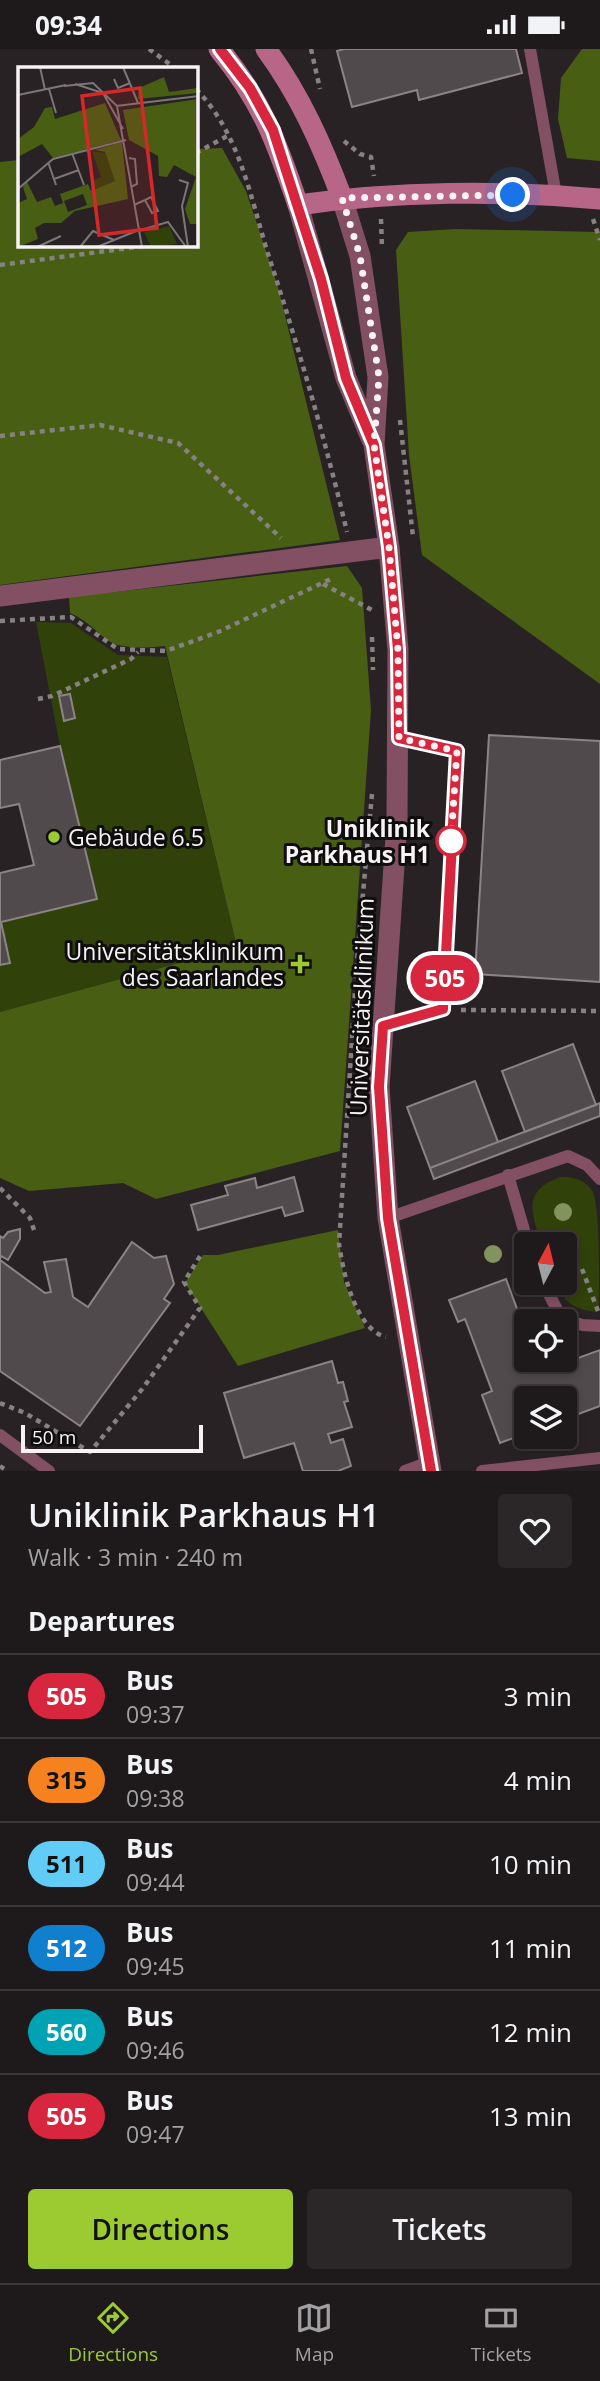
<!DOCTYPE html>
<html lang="en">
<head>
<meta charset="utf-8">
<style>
  :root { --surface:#1e1a1b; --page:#2b2728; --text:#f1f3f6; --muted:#a1a1a3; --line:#3c383a; --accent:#9cca31 }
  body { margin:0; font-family:"Open Sans",sans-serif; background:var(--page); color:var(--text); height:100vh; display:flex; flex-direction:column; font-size:26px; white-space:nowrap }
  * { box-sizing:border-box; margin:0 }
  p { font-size:23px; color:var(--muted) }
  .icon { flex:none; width:38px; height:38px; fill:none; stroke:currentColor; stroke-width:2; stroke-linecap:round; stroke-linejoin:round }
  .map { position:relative; height:1422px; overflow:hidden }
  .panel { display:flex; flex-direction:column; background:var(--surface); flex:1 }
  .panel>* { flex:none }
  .badge { padding:0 14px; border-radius:23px; font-size:24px; line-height:46px }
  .needle { width:46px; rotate:7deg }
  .tools { position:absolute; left:514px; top:1183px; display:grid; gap:14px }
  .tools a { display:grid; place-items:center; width:63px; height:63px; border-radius:7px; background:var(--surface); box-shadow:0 4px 10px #0003,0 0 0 2px var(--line); font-size:35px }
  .scale { position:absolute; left:21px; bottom:18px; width:182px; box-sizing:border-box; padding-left:7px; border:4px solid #f7f3f4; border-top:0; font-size:19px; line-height:24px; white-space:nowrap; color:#f7f3f4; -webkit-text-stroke:5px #0f0d0d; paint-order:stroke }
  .you { position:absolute; width:35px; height:35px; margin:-18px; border:5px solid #fff; border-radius:50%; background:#1a73e8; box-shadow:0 0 0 10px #1a73e833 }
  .map>.badge { position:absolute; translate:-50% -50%; box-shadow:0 0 0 4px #fff }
  h2 { padding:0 28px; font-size:26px; line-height:63px }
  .round { display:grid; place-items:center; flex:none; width:74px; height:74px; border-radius:7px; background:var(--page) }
  .head { display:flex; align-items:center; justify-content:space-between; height:119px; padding:0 28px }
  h1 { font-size:33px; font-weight:600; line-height:52px }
  .cta { display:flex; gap:14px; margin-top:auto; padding:14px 28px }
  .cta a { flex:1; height:80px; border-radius:7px; background:var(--accent); color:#111; font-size:28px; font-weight:600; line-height:80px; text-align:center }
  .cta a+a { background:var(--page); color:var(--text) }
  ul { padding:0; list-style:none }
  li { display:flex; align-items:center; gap:21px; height:84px; padding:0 28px; border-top:2px solid var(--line) }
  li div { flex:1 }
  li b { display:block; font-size:26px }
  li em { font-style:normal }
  li .badge { min-width:77px; font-weight:700; text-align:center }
  .status { display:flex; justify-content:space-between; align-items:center; height:49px; padding:0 35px; background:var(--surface); direction:ltr }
  .status svg { height:19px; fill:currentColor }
  .menu { display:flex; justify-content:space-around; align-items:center; height:98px; border-top:2px solid var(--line); background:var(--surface); font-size:19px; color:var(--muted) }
  .menu a { display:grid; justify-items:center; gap:4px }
  .menu .on { color:var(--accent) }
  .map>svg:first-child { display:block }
  .green { fill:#30410a }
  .forest { fill:#475e13 }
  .building { fill:#514a4c; stroke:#8b8487; stroke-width:2 }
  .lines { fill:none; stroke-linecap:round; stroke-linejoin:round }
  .path { stroke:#868183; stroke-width:4.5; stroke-dasharray:5 5; stroke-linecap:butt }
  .lane { stroke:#835063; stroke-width:12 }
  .street { stroke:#835063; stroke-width:21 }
  .secondary { stroke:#b86687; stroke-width:21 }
  .tree { fill:#82935d }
  .line-casing { stroke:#fff; stroke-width:16 }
  .line { stroke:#d7263d; stroke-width:10 }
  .walk { stroke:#f7f3f4; stroke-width:7; stroke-dasharray:0 12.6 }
  .poi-dot { fill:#9cca31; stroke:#0f0d0d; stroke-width:2.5 }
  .stop-dot { fill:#fff; stroke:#d7263d; stroke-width:3.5 }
  .labels { text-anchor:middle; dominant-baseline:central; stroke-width:6; stroke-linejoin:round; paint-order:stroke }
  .stop-label { font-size:23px; font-weight:bold; fill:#f7f3f4; stroke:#0f0d0d; text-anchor:end }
  .poi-label { font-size:23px; fill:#f7f3f4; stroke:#0f0d0d; text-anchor:start }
  .street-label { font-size:23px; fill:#f7f3f4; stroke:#0f0d0d }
  .inset-road { fill:none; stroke:#7b7677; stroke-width:2 }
  .view { fill:#d62828; fill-opacity:0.15; stroke:#d62828; stroke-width:3.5 }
  .inset-edge { fill:none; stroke:#f7f3f4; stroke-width:3.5 }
</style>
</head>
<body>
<div class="status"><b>09:34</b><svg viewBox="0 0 49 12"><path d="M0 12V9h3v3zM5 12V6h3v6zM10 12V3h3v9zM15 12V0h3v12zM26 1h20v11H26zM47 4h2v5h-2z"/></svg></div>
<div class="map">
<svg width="600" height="1422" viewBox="0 0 600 1422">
  <rect width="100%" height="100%" fill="#282224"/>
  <path class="green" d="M36,573L71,574L118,606L167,608L237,898L0,963V916L10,913L1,873L96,850L60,697Z
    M560,1128C573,1128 585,1130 593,1143C600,1158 600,1248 598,1263C575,1261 566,1255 555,1234H565V1195H542C531,1164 522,1142 560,1128Z"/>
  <path class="forest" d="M582,0H600V112L567,109L558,70L561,29Z
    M222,99L246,142L278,238L340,491L0,536V113L19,111V196H196V100Z
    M456,180L600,183V635L422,506L409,406L396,201L408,183Z
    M347,517L362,539L371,661L340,1102L156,1150L123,1134L29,1142L0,1129V963L237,898L165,597C148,599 120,601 106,590C93,580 85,570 70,564L69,548Z
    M338,1181L344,1233L365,1279L238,1317L185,1234L203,1206H218Z"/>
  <path class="building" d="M344,0H516L522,24L419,51L417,41L352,58L337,2Z
    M70,645L75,669L64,672L59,647Z
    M489,686L600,692V933L475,925Z
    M60,697L97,850L1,873L10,914L0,916V824L34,816L19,755L0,759V711Z
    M573,995L596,1056L525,1083L502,1022Z
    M475,1032L498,1093L430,1119L407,1058Z
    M600,1054V1067L434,1130L430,1119Z
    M294,1128L303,1162L285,1167L282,1158L198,1181L191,1156L228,1146L225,1137L255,1129L257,1139Z
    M20,1180V1190L8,1211L1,1207L0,1210V1187L3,1189L8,1183Z
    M132,1193L154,1209L166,1207L174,1235L164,1250L170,1254L80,1377L0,1322V1211L45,1244L51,1243L44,1213L66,1210L73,1248L88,1258Z
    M506,1230L527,1287V1311H536L540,1323L600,1301V1357L565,1370V1349H527V1384L500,1394L482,1346L492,1342L465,1270L458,1273L449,1251Z
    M332,1312L338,1334L343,1333L348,1352L344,1353L352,1378L328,1385L331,1394L343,1390L351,1417L338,1422H303L294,1394L244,1409L224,1344Z"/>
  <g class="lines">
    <path class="path" d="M149,0L175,19
      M311,0L320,40
      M196,40C240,85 250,147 268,205C298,296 325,390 347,483
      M344,92L360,105L371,108L374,127
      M196,104L229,86
      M381,170L382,199
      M593,170L600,191
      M0,216L152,196
      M400,371L413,488
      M0,387L100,376L178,394L281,489
      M323,535L372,561
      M0,572L71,568L118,600L166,602L218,583L333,529
      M372,588L373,621
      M38,650L52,647L131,610L138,603
      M372,745L357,911L339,1195C343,1223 355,1280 386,1288
      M461,961L600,962
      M0,1139L30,1169L35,1184
      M582,1220L598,1262
      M0,1354L25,1364L90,1403L143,1339L200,1259L184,1233L202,1204
      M0,1417L7,1422"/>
    <path class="lane" d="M530,0L556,146
      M383,977L443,960L457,702L399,689
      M508,1126L528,1195
      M388,1169L568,1107L587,1116L600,1130
      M543,1234L561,1268L582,1276L600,1277
      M0,1386L49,1422
      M405,1422L430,1413
      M482,1422L600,1409"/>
    <path class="street" d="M342,149L360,207L378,328L374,396L389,498L398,601L397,773L379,1038L388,1169L431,1422
      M298,156L346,329L372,391
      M0,547L389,498"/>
    <path class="secondary" d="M219,0C262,52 277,94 298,156C395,142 503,141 600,150
      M266,0C300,46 322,96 342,149"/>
  </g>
  <g class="tree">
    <circle cx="563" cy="1163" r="9"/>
    <circle cx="493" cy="1205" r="9"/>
  </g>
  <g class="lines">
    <g class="line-casing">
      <path id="line" d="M220,0L250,39L273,81L321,230L346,329L374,396L389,498L398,601L399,689L457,702L443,960L383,977L379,1038L388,1169L431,1422"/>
    </g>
    <use href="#line" class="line"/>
    <path class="walk" d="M451,792L457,702L399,689L398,601L389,498L374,396L379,328L360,207L342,149L513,146"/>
  </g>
  <g class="poi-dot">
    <circle cx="54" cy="788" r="7"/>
    <path d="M296.5 904.5h7v7h7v7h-7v7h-7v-7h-7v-7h7z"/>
  </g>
  <circle class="stop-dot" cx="451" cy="792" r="14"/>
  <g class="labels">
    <g class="stop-label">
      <text x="430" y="779">Uniklinik<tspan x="430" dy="26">Parkhaus H1</tspan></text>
    </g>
    <g class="poi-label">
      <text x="68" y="788">Gebäude 6.5</text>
      <text x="284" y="902" text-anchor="end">Universitätsklinikum<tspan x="284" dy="26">des Saarlandes</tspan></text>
    </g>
    <g class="street-label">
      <text transform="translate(361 958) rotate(-88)">Universitätsklinikum</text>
    </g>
  </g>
  <g transform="translate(18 18)">
    <rect width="180" height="180" fill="#282224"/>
    <path d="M74,84L87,86L98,114L73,124L74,114L83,110ZM151,159L159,177L133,180L126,165Z" fill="#30410a"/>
    <path d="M146,10L151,25L180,21V26L120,32L121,21ZM180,32H181L180,157H172L167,142L178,110L156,98L149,110L141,109L140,89L111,73L105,43ZM87,36L103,73L35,91L24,77L0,90V72L16,60L27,41L34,40L37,52ZM104,75L110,132L57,144L43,156H26L17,161L20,172L0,180V136L9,132L5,120L9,115L19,135L33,130L37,139L45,136L42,127L70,117L73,124L97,114L87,85L77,83ZM65,127L69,138L50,145L46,134Z" fill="#475e13" fill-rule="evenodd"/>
    <path class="inset-road" d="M22,0L27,23M105,0L120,36M96,12L100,21L112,16M57,17L85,26L105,62M46,19L75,16L99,39L124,180M31,22L38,46M0,28L48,18M98,39L181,29M54,86L66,118M111,91L117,92L119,117L113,120M30,95L38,118M36,112L61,103M161,113L170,116L164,139L170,180M0,122L35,92L108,73M116,138L127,133L133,130L140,144L134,146L127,133M123,163L150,155L168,180M19,180L43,169M62,180L75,164L96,173M79,180L123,162"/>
    <path class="view" d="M122,21L139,161L81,168L64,29Z"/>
    <rect width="180" height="180" class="inset-edge"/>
  </g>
</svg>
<div class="tools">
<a><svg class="needle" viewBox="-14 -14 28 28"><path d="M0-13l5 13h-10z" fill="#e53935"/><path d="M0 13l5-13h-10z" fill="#a1a1a3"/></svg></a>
<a><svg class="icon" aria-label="locate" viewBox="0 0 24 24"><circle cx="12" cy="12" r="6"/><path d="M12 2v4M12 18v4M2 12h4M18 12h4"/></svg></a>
<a><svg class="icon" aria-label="layers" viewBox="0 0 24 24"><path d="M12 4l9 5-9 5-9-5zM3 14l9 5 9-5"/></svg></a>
</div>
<div class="scale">50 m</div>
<div class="you" style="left:513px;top:146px"></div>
<b class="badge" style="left:445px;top:929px;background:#d7263d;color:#fff">505</b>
</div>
<section class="panel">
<div class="head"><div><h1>Uniklinik Parkhaus H1</h1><p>Walk · 3 min · 240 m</p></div><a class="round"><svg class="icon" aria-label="heart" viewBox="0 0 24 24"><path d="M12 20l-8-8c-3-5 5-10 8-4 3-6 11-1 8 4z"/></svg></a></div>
<h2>Departures</h2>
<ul>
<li><span class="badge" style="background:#d7263d;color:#fff">505</span><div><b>Bus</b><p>09:37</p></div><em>3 min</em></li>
<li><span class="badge" style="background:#f6821f;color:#111">315</span><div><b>Bus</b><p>09:38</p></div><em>4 min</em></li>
<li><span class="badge" style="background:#61ccf6;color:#111">511</span><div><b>Bus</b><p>09:44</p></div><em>10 min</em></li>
<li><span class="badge" style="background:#1080ce;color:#fff">512</span><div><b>Bus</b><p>09:45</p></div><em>11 min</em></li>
<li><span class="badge" style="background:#00a3b4;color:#fff">560</span><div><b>Bus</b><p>09:46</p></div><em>12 min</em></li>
<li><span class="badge" style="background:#d7263d;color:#fff">505</span><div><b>Bus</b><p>09:47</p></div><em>13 min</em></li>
</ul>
<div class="cta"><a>Directions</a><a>Tickets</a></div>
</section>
<nav class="menu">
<a class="on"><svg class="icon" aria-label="directions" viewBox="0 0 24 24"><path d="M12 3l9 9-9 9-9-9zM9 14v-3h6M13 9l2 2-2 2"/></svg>Directions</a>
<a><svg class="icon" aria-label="map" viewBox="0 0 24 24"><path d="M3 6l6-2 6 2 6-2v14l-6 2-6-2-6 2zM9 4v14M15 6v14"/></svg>Map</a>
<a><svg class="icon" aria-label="tickets" viewBox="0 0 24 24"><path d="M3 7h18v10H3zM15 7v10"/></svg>Tickets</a>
</nav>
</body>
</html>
